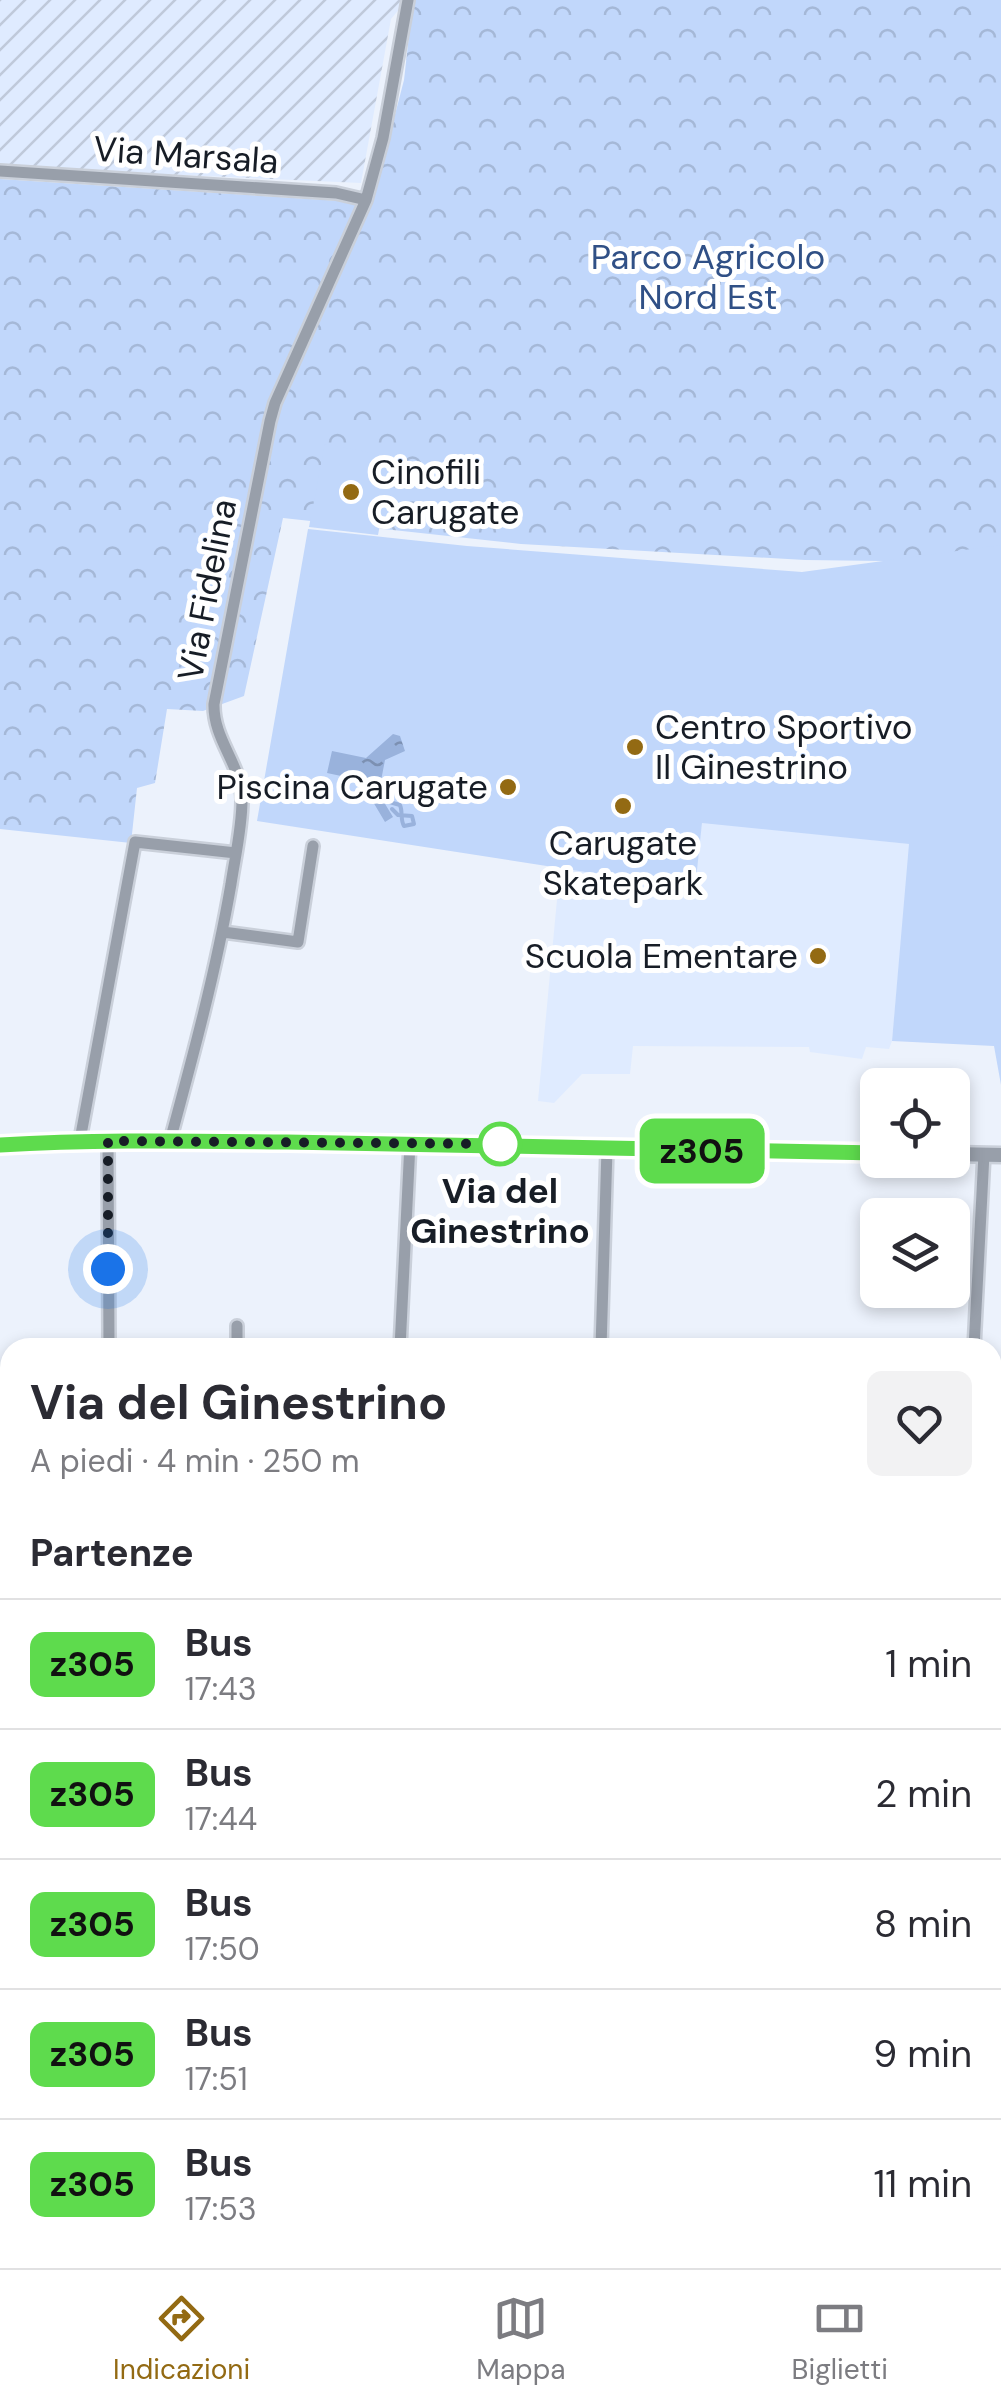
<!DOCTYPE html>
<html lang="it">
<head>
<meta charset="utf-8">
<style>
  :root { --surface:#fff; --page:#f2f2f3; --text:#2b2b33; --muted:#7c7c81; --line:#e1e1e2; --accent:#936a13 }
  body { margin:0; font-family:"DM Sans",sans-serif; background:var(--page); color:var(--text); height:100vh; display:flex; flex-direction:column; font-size:38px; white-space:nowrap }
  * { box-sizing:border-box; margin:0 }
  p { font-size:32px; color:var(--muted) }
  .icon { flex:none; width:55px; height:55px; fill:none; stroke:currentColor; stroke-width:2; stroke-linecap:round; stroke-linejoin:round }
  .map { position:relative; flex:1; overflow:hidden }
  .details { position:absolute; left:0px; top:1338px; width:1002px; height:932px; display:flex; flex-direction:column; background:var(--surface); border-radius:30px 30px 0 0; box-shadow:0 5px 15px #0003 }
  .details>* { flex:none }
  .badge { padding:0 20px; border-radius:15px; font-size:35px; line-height:65px }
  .fabs { position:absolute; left:860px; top:1068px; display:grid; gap:20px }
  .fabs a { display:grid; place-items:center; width:110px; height:110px; border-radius:15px; background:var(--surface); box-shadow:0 5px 15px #0003; font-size:50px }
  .you { position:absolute; width:50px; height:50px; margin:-25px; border:8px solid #fff; border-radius:50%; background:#1a73e8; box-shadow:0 0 0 15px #1a73e833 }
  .map>.badge { position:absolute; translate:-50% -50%; box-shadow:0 0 0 5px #fff }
  h2 { padding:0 30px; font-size:38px; line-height:90px }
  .round { display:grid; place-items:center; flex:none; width:105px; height:105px; border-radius:15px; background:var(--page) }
  .overview { display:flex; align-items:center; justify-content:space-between; height:170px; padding:0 30px }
  h1 { font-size:48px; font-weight:700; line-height:75px }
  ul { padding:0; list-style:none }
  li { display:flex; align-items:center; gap:30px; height:130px; padding:0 30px; border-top:2px solid var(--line) }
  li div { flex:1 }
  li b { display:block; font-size:38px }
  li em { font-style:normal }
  li .badge { min-width:110px; font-weight:700; text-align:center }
  .tab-bar { display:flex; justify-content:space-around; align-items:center; height:140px; border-top:2px solid var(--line); background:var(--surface); font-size:28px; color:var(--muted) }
  .tab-bar a { display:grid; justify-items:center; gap:5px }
  .tab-bar .on { color:var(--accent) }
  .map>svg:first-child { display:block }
  .built { fill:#dfebff }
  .industrial { fill:url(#industrial-furrows) }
  .park { fill:url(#park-crowns) }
  .pitch { fill:#c1d7fb }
  .water { fill:url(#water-ripples) }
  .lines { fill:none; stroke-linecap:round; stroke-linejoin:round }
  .stream { stroke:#99b2dc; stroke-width:4 }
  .minor-casing { stroke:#cad0da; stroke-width:16 }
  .tertiary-casing { stroke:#cad0da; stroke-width:19 }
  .minor { stroke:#989faa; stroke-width:11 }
  .tertiary { stroke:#989faa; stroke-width:14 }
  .line-casing { stroke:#fff; stroke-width:22 }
  .line { stroke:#5edb4d; stroke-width:15 }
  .walk { stroke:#171d26; stroke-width:10; stroke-dasharray:0 18 }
  .poi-dot { fill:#936a13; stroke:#fff; stroke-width:4 }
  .stop-dot { fill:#fff; stroke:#5edb4d; stroke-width:5 }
  .labels { text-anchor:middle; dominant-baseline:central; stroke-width:10; stroke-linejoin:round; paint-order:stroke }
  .street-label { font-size:35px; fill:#171d26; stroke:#fff }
  .park-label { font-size:35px; fill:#305086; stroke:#fff }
  .poi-label { font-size:35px; fill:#171d26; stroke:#fff; text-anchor:start }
  .stop-label { font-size:35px; font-weight:bold; fill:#171d26; stroke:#fff }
</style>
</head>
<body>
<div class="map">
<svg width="1001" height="2268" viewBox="0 0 1001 2268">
  <defs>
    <pattern id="industrial-furrows" width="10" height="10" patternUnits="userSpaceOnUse" patternTransform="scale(2.5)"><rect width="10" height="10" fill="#dfebff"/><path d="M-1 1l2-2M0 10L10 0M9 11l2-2" fill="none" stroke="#bfc9da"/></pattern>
    <pattern id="park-crowns" width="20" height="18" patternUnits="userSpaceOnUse" patternTransform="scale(2.5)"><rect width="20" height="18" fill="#c1d7fb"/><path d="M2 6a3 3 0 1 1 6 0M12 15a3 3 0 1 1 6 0" fill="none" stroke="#a5b8d7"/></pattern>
    <pattern id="water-ripples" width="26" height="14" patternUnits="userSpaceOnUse" patternTransform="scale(2.5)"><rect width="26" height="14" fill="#99b2dc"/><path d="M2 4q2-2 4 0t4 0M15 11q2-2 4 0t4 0" fill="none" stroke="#7c90b2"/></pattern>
  </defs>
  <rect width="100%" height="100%" fill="#ecf2fc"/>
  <path class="built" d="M702,822L910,844L892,1041L889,1049L866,1047L862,1059L810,1052L809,1047L633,1046L630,1074H582L554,1103L538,1101L560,868L694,889Z"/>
  <path class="industrial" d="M0,0H407L391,19L361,183L0,167Z"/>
  <path class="park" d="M413,0H1001V555L962,562L805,560L521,544L283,518L244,696L203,711L167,709L155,783L137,788L131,843L0,829V179L372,203L404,80Z"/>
  <path class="pitch" d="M325,444L393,457L378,535L309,527Z
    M308,529L467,546L802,572L1001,545V1085L994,1046L892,1041L909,844L702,823L695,889L257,821Z"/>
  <path class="water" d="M393,734L400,736L405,751L385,760L380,786L382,791L379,794L393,817L385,822L360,780L327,773L332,751L366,758Z"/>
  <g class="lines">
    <path class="stream" d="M379,791L386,801L400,805C403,812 400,819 404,826L414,824L412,816L398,815L392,809"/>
    <g class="minor-casing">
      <path id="minor" d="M0,171L336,193L366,200
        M223,932L298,942L313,846
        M80,1140L135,842L236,853
        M108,1141L109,1348
        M170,1141C193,1056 216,971 231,884C235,857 242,828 242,800C242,765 213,740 214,704L270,421L275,403L366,200L383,138L408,0
        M237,1348V1326
        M400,1348L410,1143
        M601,1348L607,1149
        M974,1348L984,1154
        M0,1416H10
        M992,1521H1001
        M0,1577H10
        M992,1822H1001
        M0,1905H10
        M32,2260L33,2268
        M317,2260L318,2268
        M560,2260V2268
        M713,2260V2268
        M908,2260L909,2268"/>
    </g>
    <g class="tertiary-casing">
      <path id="tertiary" d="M0,1145C101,1139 202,1141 303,1142C494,1144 686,1151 878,1153
        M952,1154L1001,1155"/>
    </g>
    <use href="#minor" class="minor"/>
    <use href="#tertiary" class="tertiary"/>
  </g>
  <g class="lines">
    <g class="line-casing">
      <path id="line" d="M0,1145C96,1139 191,1141 287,1142C484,1144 681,1151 878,1153"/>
    </g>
    <use href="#line" class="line"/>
    <path class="walk" d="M108,1269V1141L500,1144"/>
  </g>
  <g class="poi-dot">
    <circle cx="351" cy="492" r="10"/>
    <circle cx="635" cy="747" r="10"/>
    <circle cx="508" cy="787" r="10"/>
    <circle cx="623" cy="806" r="10"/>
    <circle cx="818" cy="956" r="10"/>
  </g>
  <circle class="stop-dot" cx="500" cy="1144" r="20"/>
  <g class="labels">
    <g class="street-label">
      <text transform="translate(186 155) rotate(4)">Via Marsala</text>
      <text transform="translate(207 590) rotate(-79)">Via Fidelina</text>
    </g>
    <g class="park-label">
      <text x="708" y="257">Parco Agricolo<tspan x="708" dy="40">Nord Est</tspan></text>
    </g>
    <g class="poi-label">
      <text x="371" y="472">Cinofili<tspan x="371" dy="40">Carugate</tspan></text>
      <text x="655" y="727">Centro Sportivo<tspan x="655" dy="40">Il Ginestrino</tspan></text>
      <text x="488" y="787" text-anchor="end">Piscina Carugate</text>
      <text x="623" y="843" text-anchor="middle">Carugate<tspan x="623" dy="40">Skatepark</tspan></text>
      <text x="798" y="956" text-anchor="end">Scuola Ementare</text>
    </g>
    <g class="stop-label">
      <text x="500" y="1191">Via del<tspan x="500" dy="40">Ginestrino</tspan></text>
    </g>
  </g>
</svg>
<div class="fabs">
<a><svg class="icon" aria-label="locate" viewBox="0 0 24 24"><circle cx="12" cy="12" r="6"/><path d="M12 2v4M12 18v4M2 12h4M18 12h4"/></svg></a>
<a><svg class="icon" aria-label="layers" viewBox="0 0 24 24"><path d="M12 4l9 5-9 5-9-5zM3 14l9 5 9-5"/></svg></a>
</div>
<div class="you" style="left:108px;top:1269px"></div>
<b class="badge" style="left:702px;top:1151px;background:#5edb4d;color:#111">z305</b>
<section class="details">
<div class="overview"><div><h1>Via del Ginestrino</h1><p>A piedi · 4 min · 250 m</p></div><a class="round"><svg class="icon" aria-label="heart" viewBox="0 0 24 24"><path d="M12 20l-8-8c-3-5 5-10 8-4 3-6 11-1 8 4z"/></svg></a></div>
<h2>Partenze</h2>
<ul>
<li><span class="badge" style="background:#5edb4d;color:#111">z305</span><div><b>Bus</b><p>17:43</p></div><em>1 min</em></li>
<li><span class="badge" style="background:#5edb4d;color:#111">z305</span><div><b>Bus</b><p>17:44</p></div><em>2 min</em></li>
<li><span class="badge" style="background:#5edb4d;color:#111">z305</span><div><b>Bus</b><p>17:50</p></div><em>8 min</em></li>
<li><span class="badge" style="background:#5edb4d;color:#111">z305</span><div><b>Bus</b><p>17:51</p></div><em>9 min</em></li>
<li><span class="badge" style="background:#5edb4d;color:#111">z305</span><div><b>Bus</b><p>17:53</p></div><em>11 min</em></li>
</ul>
</section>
</div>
<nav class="tab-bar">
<a class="on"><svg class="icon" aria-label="directions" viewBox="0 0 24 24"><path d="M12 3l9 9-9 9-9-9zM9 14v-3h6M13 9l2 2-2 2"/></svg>Indicazioni</a>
<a><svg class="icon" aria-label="map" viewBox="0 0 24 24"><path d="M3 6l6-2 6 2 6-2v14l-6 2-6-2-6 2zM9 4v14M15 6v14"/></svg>Mappa</a>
<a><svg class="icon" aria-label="tickets" viewBox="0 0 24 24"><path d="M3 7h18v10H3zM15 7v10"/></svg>Biglietti</a>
</nav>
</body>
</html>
